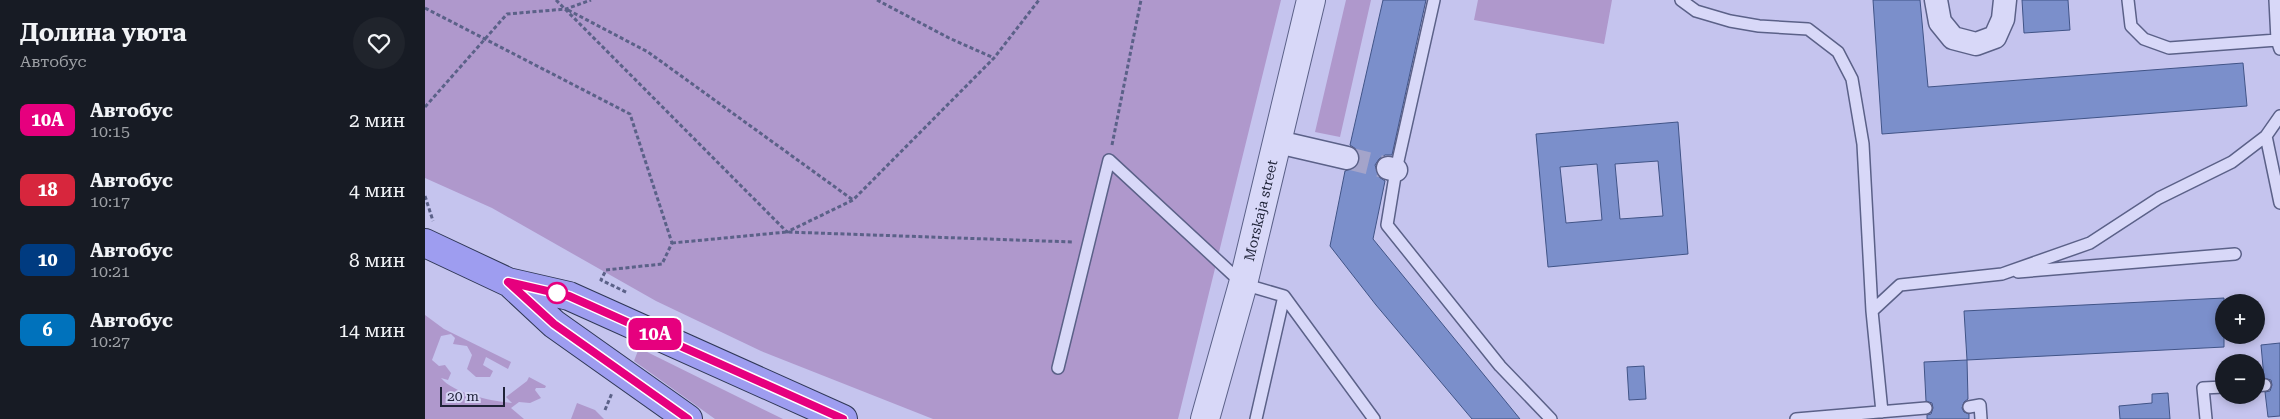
<!DOCTYPE html>
<html lang="ru">
<head>
<meta charset="utf-8">
<style>
  :root { --surface:#171b24; --page:#20242c; --text:#f1f3f6; --muted:#9ea1a6 }
  body { margin:0; font-family:"Roboto Serif",serif; background:var(--page); color:var(--text); height:100vh; display:flex; flex-direction:column; font-size:19px; white-space:nowrap }
  * { box-sizing:border-box; margin:0 }
  p { font-size:16px; color:var(--muted) }
  .icon { flex:none; width:28px; height:28px; fill:none; stroke:currentColor; stroke-width:2; stroke-linecap:round; stroke-linejoin:round }
  .map { position:relative; flex:1; overflow:hidden }
  .details { display:flex; flex-direction:column; background:var(--surface); width:425px }
  .details>* { flex:none }
  .badge { padding:0 10px; border-radius:8px; font-size:18px; line-height:32px }
  .controls { position:absolute; left:1790px; top:294px; display:grid; gap:10px }
  .controls a { display:grid; place-items:center; width:50px; height:50px; border-radius:50%; background:var(--surface); box-shadow:0 2px 8px #0003; font-size:25px }
  .scale { position:absolute; left:15px; bottom:12px; width:65px; box-sizing:border-box; padding-left:5px; border:2px solid #1f2338; border-top:0; font-size:14px; line-height:18px; white-space:nowrap; color:#1f2338; -webkit-text-stroke:4px #d5d4f5; paint-order:stroke }
  .map>.badge { position:absolute; translate:-50% -50%; box-shadow:0 0 0 2px #fff }
  .round { display:grid; place-items:center; flex:none; width:52px; height:52px; border-radius:26px; background:var(--page) }
  .overview { display:flex; align-items:center; justify-content:space-between; height:85px; padding:0 20px }
  h1 { font-size:24px; font-weight:700; line-height:38px }
  ul { padding:0; list-style:none }
  li { display:flex; align-items:center; gap:15px; height:70px; padding:0 20px }
  li div { flex:1 }
  li b { display:block; font-size:19px }
  li em { font-style:normal }
  li .badge { min-width:55px; font-weight:700; text-align:center }
  main { display:flex; flex:1; min-height:0 }
  .map>svg:first-child { display:block }
  .green { fill:#af98cc }
  .building { fill:#7b8fcb; stroke:#415487; fill-rule:evenodd }
  .lines { fill:none; stroke-linecap:round; stroke-linejoin:round }
  .minor-tunnel { stroke:#a4a4ca; stroke-width:22; stroke-dasharray:22 11; stroke-linecap:butt }
  .service-casing { stroke:#5b6188; stroke-width:14 }
  .minor-casing { stroke:#5b6188; stroke-width:25 }
  .tertiary-casing { stroke:#5b6188; stroke-width:30 }
  .primary-casing { stroke:#2f3756; stroke-width:30 }
  .path { stroke:#5b6188; stroke-width:3; stroke-dasharray:4 2.5; stroke-linecap:butt }
  .service { stroke:#d8d8f8; stroke-width:11 }
  .minor { stroke:#d8d8f8; stroke-width:22 }
  .tertiary { stroke:#d8d8f8; stroke-width:28 }
  .primary { stroke:#9e9df0; stroke-width:28 }
  .line-casing { stroke:#fff; stroke-width:11 }
  .line { stroke:#e6007e; stroke-width:8 }
  .stop-dot { fill:#fff; stroke:#e6007e; stroke-width:2.5 }
  .labels { text-anchor:middle; dominant-baseline:central; stroke-width:4; stroke-linejoin:round; paint-order:stroke }
  .street-label { font-size:14px; fill:#1f2338; stroke:#d5d4f5 }
</style>
</head>
<body>
<main>
<section class="details">
<div class="overview"><div><h1>Долина уюта</h1><p>Автобус</p></div><a class="round"><svg class="icon" aria-label="heart" viewBox="0 0 24 24"><path d="M12 20l-8-8c-3-5 5-10 8-4 3-6 11-1 8 4z"/></svg></a></div>
<ul>
<li><span class="badge" style="background:#e6007e;color:#fff">10А</span><div><b>Автобус</b><p>10:15</p></div><em>2 мин</em></li>
<li><span class="badge" style="background:#d7263d;color:#fff">18</span><div><b>Автобус</b><p>10:17</p></div><em>4 мин</em></li>
<li><span class="badge" style="background:#003b80;color:#fff">10</span><div><b>Автобус</b><p>10:21</p></div><em>8 мин</em></li>
<li><span class="badge" style="background:#0072bc;color:#fff">6</span><div><b>Автобус</b><p>10:27</p></div><em>14 мин</em></li>
</ul>
</section>
<div class="map">
<svg width="1855" height="419" viewBox="0 0 1855 419">
  <rect width="100%" height="100%" fill="#c5c4ee"/>
  <path class="green" d="M0,0H856L753,419H508L336,351L231,301L67,208L0,178Z
    M921,0H946L915,137L890,132Z
    M1053,0H1187L1179,44L1049,20Z
    M0,315L19,329L86,362L83,369L61,357L58,365L68,371L65,377H51L42,369L47,355L42,346L28,344L30,338L26,334L16,336L7,360L14,366L20,365L26,373L23,380L16,378C29,394 67,401 87,403L81,397L102,381L104,377L121,386L120,388H111L110,390L116,398L105,403L94,402L86,408L99,419H0Z
    M214,348L358,419H290L209,361Z
    M152,403L170,410L179,419H146Z"/>
  <path class="building" d="M958,0H1001L967,155H960L954,159L950,165L954,177L960,181L948,239L1095,419H1047L951,305L905,246L920,171L931,167L935,160L931,149L925,145Z
    M1448,0H1495L1503,87L1818,63L1822,106L1457,134Z
    M1597,0H1643L1645,30L1599,33Z
    M1253,122L1263,254L1123,267L1111,134ZM1233,161L1238,216L1195,219L1190,164ZM1172,164L1177,220L1141,223L1135,167Z
    M1799,298V347L1542,360L1539,311Z
    M1855,343V416L1843,417L1840,392L1845,391L1847,385L1846,380L1839,378L1836,345Z
    M1542,360L1543,399L1539,402L1537,408L1539,412L1544,414V419H1502V415L1506,414L1508,408L1507,403L1501,401L1499,362Z
    M1219,366L1221,399L1204,400L1202,367Z
    M1743,393L1745,419H1695L1694,406L1727,403V394Z"/>
  <g class="lines">
    <path class="minor-tunnel" d="M922,158L963,168"/>
    <g class="service-casing">
      <path id="service" d="M1009,0L971,170L962,225L1075,366L1126,419
        M1256,0L1271,11L1305,21L1334,26L1383,29L1413,52L1427,79L1438,144L1447,311L1457,412
        M1703,0L1706,26L1719,39L1744,48L1852,40L1855,49
        M1850,0L1852,40
        M1841,136L1855,203
        M1593,272L1810,254
        M1447,311L1475,285L1577,274L1665,243L1734,198L1807,162L1841,136L1855,116
        M633,368L684,160L818,284L859,296L949,419
        M1831,386L1840,385
        M1544,407L1555,405L1556,419
        M831,419L859,296
        M1371,419L1501,408
        M1781,419L1778,388L1799,387"/>
    </g>
    <g class="minor-casing">
      <path id="minor" d="M1511,0L1515,22L1528,38L1551,44L1570,37L1578,19L1580,0
        M853,142L922,158
        M963,168L971,170"/>
    </g>
    <g class="tertiary-casing">
      <g id="tertiary">
        <path id="s1" d="M780,419L818,284L886,0"/>
      </g>
    </g>
    <g class="primary-casing">
      <path id="primary" d="M0,243L83,282L144,296L418,419
        M85,283L129,324L263,419"/>
    </g>
    <path class="path" d="M131,0L362,232L428,200L569,58L614,0
      M452,0L524,38L569,58
      M0,8L205,114L247,243L237,264L181,270L176,280L203,293
      M143,10L223,52L428,200
      M0,107L82,14L141,9L166,0
      M687,145L716,0
      M0,196L8,221
      M247,243L362,232L648,242
      M180,410L187,393"/>
    <use href="#service" class="service"/>
    <use href="#minor" class="minor"/>
    <use href="#tertiary" class="tertiary"/>
    <use href="#primary" class="primary"/>
  </g>
  <g class="lines">
    <g class="line-casing">
      <path id="line" d="M263,419L129,324L83,282L144,296L418,419"/>
    </g>
    <use href="#line" class="line"/>
  </g>
  <circle class="stop-dot" cx="132" cy="293" r="10"/>
  <g class="labels">
    <g class="street-label">
      <text stroke="none"><textPath href="#s1" startOffset="216">Morskaja street</textPath></text>
    </g>
  </g>
</svg>
<div class="controls">
<a>+</a>
<a>−</a>
</div>
<div class="scale">20 m</div>
<b class="badge" style="left:230px;top:334px;background:#e6007e;color:#fff">10А</b>
</div>
</main>
</body>
</html>
